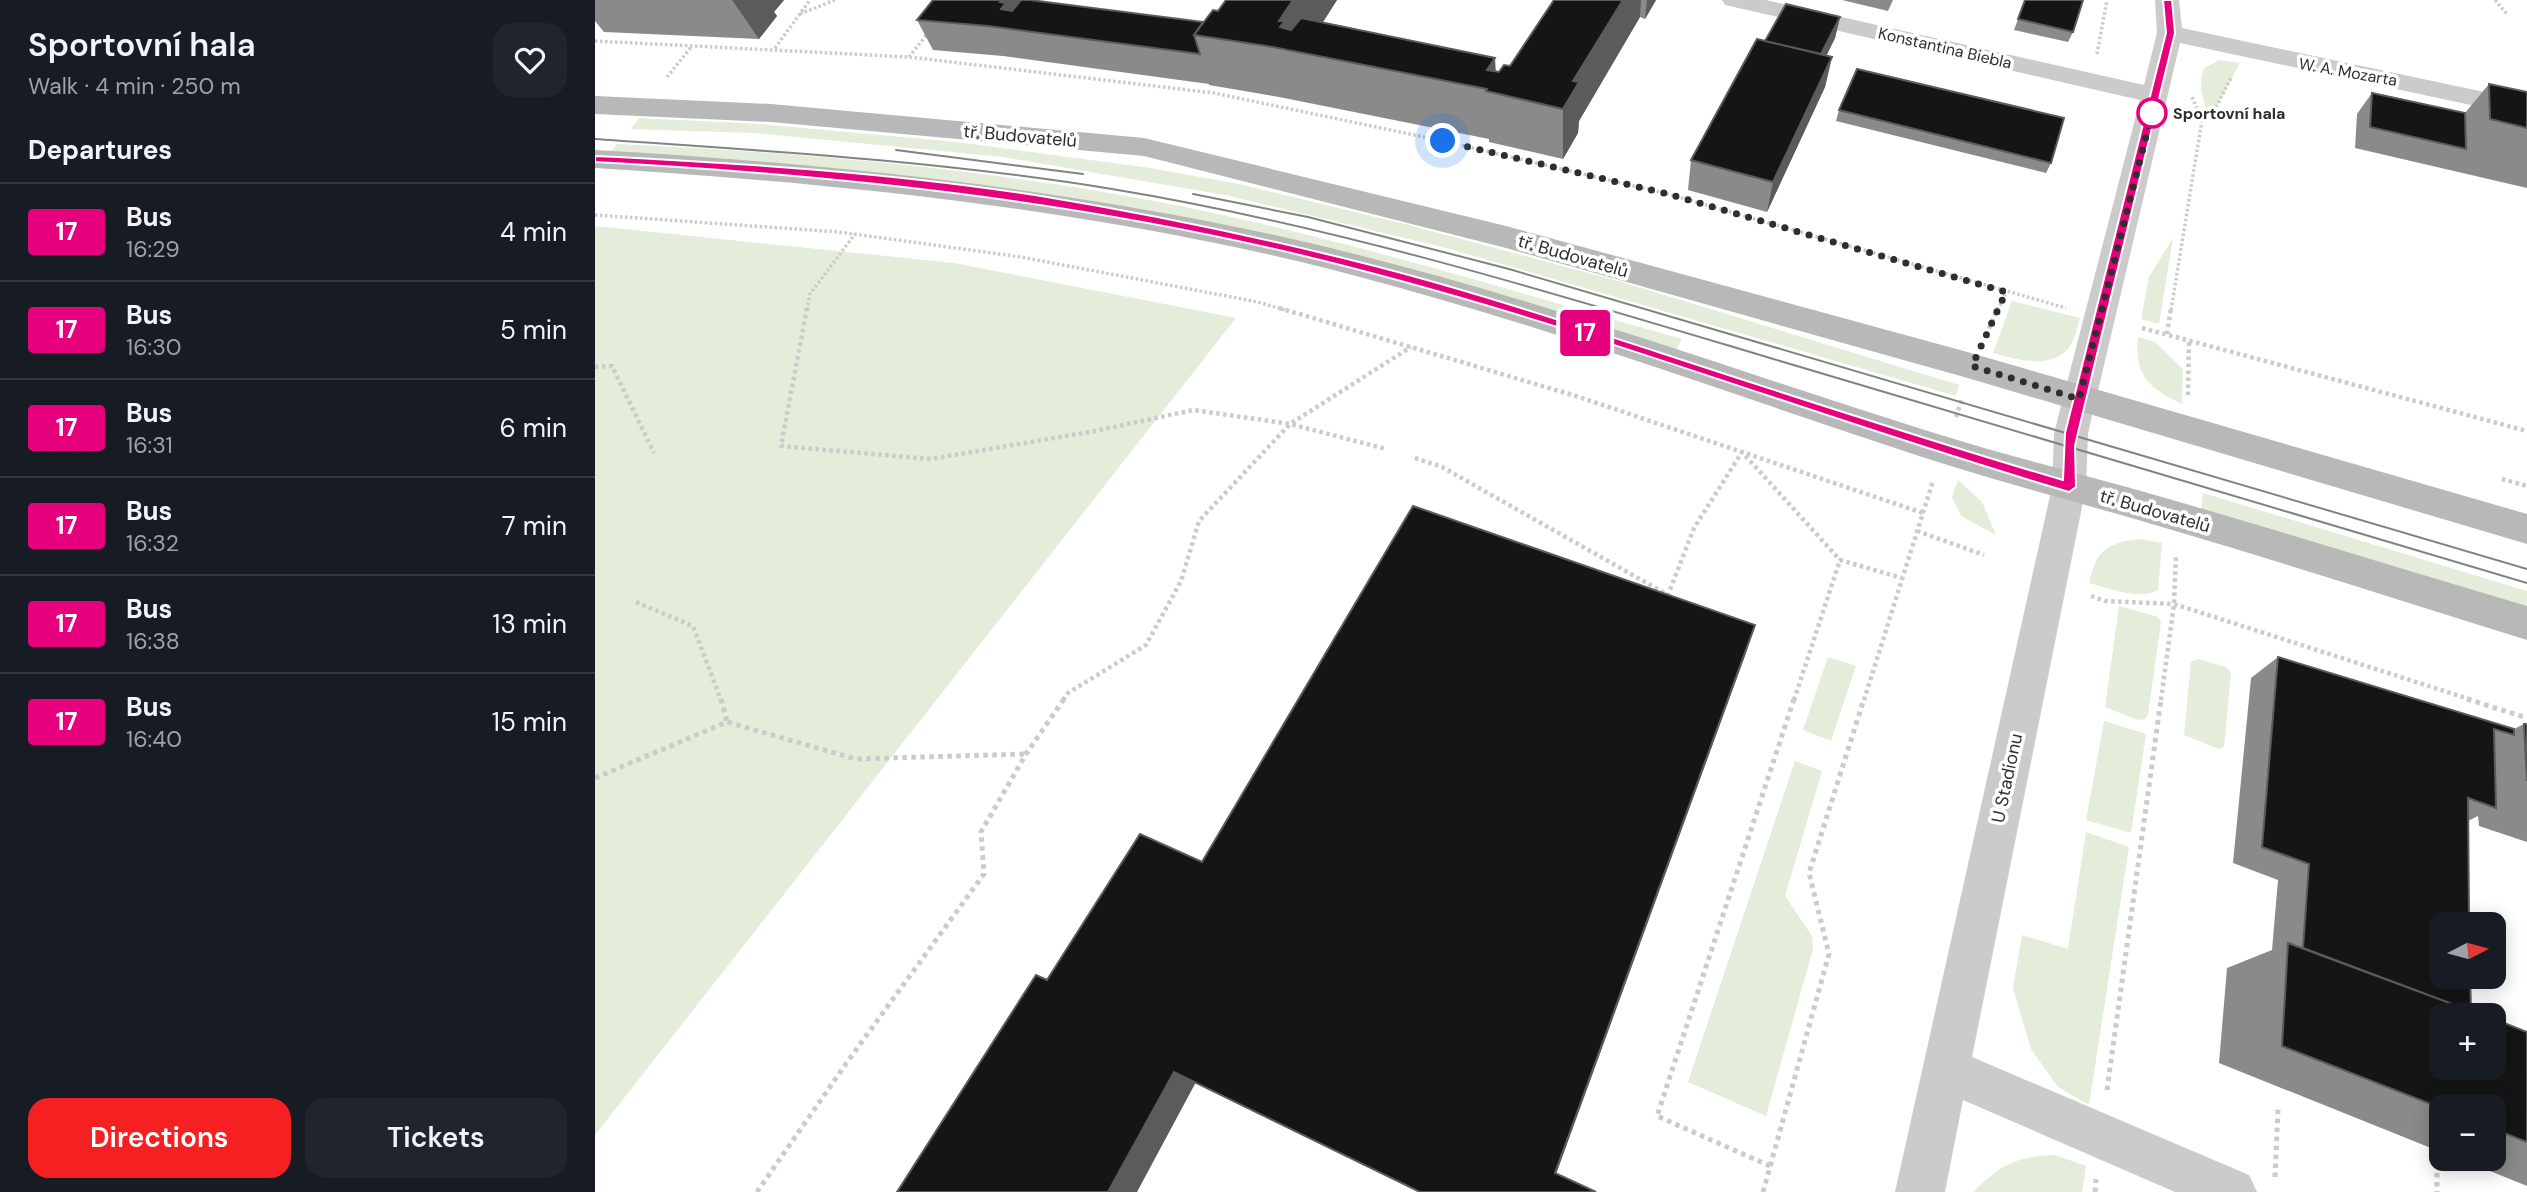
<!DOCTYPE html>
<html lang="en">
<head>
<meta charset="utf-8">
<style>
  :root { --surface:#171b24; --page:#20242c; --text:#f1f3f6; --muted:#9ea1a6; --line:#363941; --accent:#f52021 }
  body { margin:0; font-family:"DM Sans",sans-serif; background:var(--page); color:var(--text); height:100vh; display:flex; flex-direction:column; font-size:26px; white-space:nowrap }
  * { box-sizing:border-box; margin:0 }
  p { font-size:23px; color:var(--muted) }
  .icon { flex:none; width:38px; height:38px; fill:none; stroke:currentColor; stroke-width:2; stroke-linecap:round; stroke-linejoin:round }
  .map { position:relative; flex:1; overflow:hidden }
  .details { display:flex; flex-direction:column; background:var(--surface); width:595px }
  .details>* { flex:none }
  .badge { padding:0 14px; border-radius:5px; font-size:24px; line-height:46px }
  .needle { width:46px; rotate:84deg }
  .fabs { position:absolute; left:1834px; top:912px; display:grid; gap:14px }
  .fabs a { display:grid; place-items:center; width:77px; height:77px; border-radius:14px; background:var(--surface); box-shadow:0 4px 18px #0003; font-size:35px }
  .you { position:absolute; width:35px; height:35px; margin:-18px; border:5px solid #fff; border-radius:50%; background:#1a73e8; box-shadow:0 0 0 10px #1a73e833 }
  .map>.badge { position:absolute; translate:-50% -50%; box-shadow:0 0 0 4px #fff }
  h2 { padding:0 28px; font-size:26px; line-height:63px }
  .round { display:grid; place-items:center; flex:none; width:74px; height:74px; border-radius:21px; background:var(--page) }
  .overview { display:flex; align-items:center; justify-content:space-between; height:119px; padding:0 28px }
  h1 { font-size:33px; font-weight:600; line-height:52px }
  .primary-button { display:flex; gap:14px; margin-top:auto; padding:14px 28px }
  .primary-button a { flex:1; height:80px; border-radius:21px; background:var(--accent); color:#fff; font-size:28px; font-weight:600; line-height:80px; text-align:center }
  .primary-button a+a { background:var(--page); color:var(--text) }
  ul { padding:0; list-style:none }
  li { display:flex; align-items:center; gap:21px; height:98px; padding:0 28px; border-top:2px solid var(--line) }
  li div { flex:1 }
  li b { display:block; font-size:26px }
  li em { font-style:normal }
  li .badge { min-width:77px; font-weight:700; text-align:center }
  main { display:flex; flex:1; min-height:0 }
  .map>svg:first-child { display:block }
  .green { fill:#e3edda }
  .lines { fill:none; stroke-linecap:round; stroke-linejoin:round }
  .path-far2 { stroke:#cbcbcb; stroke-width:3.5; stroke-dasharray:2.5 2.5; stroke-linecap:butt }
  .path-far1 { stroke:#cbcbcb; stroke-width:4.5; stroke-dasharray:3.5 3.5; stroke-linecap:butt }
  .path { stroke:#cbcbcb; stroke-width:5; stroke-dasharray:4.5 4.5; stroke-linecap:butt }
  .street { fill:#cbcbcb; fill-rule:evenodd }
  .secondary { fill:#b8b8b8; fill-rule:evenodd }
  .tram { stroke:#838383; stroke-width:2 }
  .wall { fill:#8a8a8a }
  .shaded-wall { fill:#5b5b5b }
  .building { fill:#151515; stroke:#5b5b5b; stroke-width:2 }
  .line { fill:#e6007e; stroke:#fff; stroke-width:2 }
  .walk { stroke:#2e2e2e; stroke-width:7; stroke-dasharray:0 12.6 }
  .stop-dot { fill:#fff; stroke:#e6007e; stroke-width:3.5 }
  .labels { text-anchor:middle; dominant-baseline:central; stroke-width:7; stroke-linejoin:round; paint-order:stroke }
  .far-street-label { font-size:16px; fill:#2e2e2e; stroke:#fff }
  .far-stop-label { font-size:16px; font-weight:bold; fill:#2e2e2e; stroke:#fff; text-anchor:start }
  .street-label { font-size:18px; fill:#2e2e2e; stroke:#fff }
</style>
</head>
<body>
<main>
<section class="details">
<div class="overview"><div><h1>Sportovní hala</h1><p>Walk · 4 min · 250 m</p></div><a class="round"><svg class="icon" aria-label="heart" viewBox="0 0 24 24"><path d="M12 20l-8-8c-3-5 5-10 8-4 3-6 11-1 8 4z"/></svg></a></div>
<h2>Departures</h2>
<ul>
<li><span class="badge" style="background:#e6007e;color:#fff">17</span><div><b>Bus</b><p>16:29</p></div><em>4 min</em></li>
<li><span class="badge" style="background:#e6007e;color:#fff">17</span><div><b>Bus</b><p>16:30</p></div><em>5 min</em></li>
<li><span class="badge" style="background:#e6007e;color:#fff">17</span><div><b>Bus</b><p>16:31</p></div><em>6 min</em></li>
<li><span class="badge" style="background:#e6007e;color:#fff">17</span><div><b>Bus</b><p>16:32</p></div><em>7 min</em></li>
<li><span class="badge" style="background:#e6007e;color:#fff">17</span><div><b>Bus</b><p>16:38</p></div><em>13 min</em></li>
<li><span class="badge" style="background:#e6007e;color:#fff">17</span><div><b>Bus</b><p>16:40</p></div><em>15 min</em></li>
</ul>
<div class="primary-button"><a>Directions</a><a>Tickets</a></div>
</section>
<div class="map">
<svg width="1932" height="1192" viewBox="0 0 1932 1192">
  <rect width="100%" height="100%" fill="#fff"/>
  <path class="green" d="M1624,60L1645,63L1618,113L1613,114C1607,97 1603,86 1609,68Z
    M44,118L165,124L361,142L555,168L644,184L814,225L1027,282L1364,385L1361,396L855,249L630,195L408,157L159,133L36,129Z
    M22,144C204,152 385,168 564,202C742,236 913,290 1087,339L1080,352L701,245L14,154Z
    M0,226L359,263L641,318L0,1135Z
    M1578,238L1564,324L1546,319L1554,277Z
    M1417,301L1485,318C1482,327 1480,341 1473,349C1454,370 1421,359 1398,353Z
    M1543,337L1560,342L1588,369L1587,404C1554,388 1539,376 1543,337Z
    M1363,480L1387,502L1401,535L1366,516L1357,497Z
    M1608,493L1932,591V606L1606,509Z
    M1546,539L1567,543L1563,590C1545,601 1513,588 1494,583C1501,550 1513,542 1546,539Z
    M1524,606L1563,617L1566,622L1553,715L1550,719L1543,720L1510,707Z
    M1233,657L1261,666L1236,741L1208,730Z
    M1603,659L1631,667L1636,673L1629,747L1624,749L1589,735L1596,662Z
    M1509,721L1551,734L1536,833L1491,820Z
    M1200,761L1227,771L1190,896L1217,936L1218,949L1171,1116L1093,1082Z
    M1491,832L1534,847L1494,1105L1463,1087L1436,1049L1418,988L1427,935L1473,949Z
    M1460,1155L1491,1166L1487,1192H1378C1405,1165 1422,1156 1460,1155Z"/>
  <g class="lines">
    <path class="path-far2" d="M1900,0L1912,14
      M205,14L240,0
      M0,41L314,57L619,93L848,141L1073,194L1471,308
      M180,48L215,0
      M1502,54L1512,0
      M314,57L333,33
      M72,77L97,46
      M1605,117L1618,113L1637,76
      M0,215L244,232L426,257L663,302L690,310
      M212,310L215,294L260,234
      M1403,310L1411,292
      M1576,310L1607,120L1596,95"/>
    <path class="path-far1" d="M212,308L186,446L336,459L500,431L598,410L695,424L791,449
      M684,308L981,396L1328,513
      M1547,328L1932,431
      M1572,334L1576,308
      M1391,335L1403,308
      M0,367L17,366L59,453
      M1593,395L1594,340
      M1361,417L1367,399
      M820,458L847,467L1073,595L1099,528L1147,452L1245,560
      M1907,479L1932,486
      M1322,531L1389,555
      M1496,596L1510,601L1579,604L1877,700
      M41,602L98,626L126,700
      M468,700L473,693L551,645L586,581L604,521L695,424L816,347
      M1199,700L1245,560L1307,578
      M1269,700L1338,481
      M1566,700L1579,604L1581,554"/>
    <path class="path" d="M126,699L132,722
      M1872,699L1932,718
      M0,778L132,722L260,759L430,754
      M1512,1090L1566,699
      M1175,1166L1062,1116L1199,699
      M1842,1173V1192
      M1680,1177L1683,1109
      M162,1192L255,1058L389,874L386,832L431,754L469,699
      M1168,1192L1234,954L1214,873L1269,699
      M1500,1192L1501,1179"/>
    <path class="street" d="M1127,0H1171L1549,85L1562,33L1560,0H1584L1587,28L1932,101V117L1585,43L1493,433L1491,487L1377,1057L1654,1175L1662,1192H1580L1368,1100L1350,1192H1300L1457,487L1459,433L1545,100L1139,7L1130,5Z"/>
    <path class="secondary" d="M0,96L176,104L549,138L911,226L1376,353L1932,514V544L1376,379L911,248L549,156L176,122L0,114Z
      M0,150C227,163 452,186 675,234C900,283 1117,363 1336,432C1413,456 1490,475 1567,497C1689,532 1811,570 1932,606V640C1814,603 1696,565 1577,530C1494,505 1410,484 1327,457C1111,386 898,306 676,255C453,205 227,182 0,168Z"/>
    <path class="tram" d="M0,139C173,151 346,161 517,189C741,226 958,293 1175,358C1427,433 1680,508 1932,583
      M301,150L488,174
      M598,194L713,217L914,269L1932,569"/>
  </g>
  <path class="wall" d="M0,0H189L179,12L182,16L164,39L9,32L0,21Z
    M443,0L442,1L608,22L623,11L631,0H742L728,22L900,58V71L904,72L915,66L959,0H1061L1050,19L1045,17L984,121L983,133L968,159L894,142V139L684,97L614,85V84L408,56L338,50L322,20Z
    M1247,0H1298L1293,11Z
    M1430,0L1478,32L1473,42L1419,30Z
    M1245,17L1240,38L1231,56L1237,57L1230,87L1172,212L1093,190L1096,160L1170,41Z
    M1894,84L1932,92V188L1760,148L1762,114L1777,93L1870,113Z
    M1244,110L1456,163L1451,173L1241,121Z
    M1683,657L1919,729L1929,724H1932V842L1884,826L1883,816L1873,821L1876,1011L1932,1032V1186L1863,1158H1899V1106H1846V1152L1624,1063L1632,968L1677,950L1683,880L1638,863L1656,678Z"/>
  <path class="shaded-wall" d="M137,0H189L179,12L182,16L164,39Z
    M407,0H443L422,28L406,9L405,2Z
    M698,0H742L708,53L690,50L684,21Z
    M1028,0H1046L1045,17L984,121L983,133L968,159V109L978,81Z
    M1052,0H1061L1050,19Z
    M1245,17L1240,38L1221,77L1226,56Z
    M1237,57L1230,87L1172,212L1178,182Z
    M900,58L902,94L892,70Z
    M1160,625L1151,653L960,1177V1173Z
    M579,1072L601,1082L542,1192H513Z"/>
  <path class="building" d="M338,0H407L405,2L411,3L406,9L417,11L426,0H435L608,22L599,35L605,54L393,26L322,20Z
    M631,0H698L684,21H690L685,27L696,30L706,18L900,58L892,70L904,72L909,65L915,66L959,0H1028L978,81L984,82L968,109L891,91L892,89L672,46L599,35L618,10L623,11Z
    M1430,0H1488L1478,32L1423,19Z
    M1191,4L1245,17L1226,54L1170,41Z
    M1162,39L1237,57L1178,182L1096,160Z
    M1262,69L1469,118L1456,163L1244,110Z
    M1894,84L1932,92V128L1895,119Z
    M1777,93L1870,113L1871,149L1775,127Z
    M818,506L1160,625L960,1173L1001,1192H825L579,1072L513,1192H302L441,975L452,980L545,834L607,862Z
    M1683,657L1919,729V735L1899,729L1901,808L1873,798L1874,924H1846V976H1875L1876,1011L1708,948L1714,864L1667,847Z
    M1929,724H1932V781Z
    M1693,943L1887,1015H1846V1068H1899V1019L1932,1032V1142L1899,1129V1106H1846V1108L1687,1046Z"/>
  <path class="line" d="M1568,0H1577L1580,33L1483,433L1480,446L1481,487L1474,492C1240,423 1012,335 776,273C522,205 262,176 0,162V156C149,163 298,173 446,196C555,214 665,237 772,264C871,289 967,321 1063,352C1197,396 1332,440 1468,480L1470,433L1571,33Z"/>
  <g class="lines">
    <path class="walk" d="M848,141L1073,194L1411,292L1377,366L1484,399L1557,113"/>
  </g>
  <circle class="stop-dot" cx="1557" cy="113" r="14"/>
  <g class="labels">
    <g class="far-street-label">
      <text transform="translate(1350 48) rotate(13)">Konstantina Biebla</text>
      <text transform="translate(1753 72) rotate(10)">W. A. Mozarta</text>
    </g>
    <g class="far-stop-label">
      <text x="1578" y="113">Sportovní hala</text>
    </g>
    <g class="street-label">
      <text transform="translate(425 136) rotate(5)">tř. Budovatelů</text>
      <text transform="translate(978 256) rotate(16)">tř. Budovatelů</text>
      <text transform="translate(1560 511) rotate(16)">tř. Budovatelů</text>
      <text transform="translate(1412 778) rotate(-78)">U Stadionu</text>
    </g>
  </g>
</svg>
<div class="fabs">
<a><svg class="needle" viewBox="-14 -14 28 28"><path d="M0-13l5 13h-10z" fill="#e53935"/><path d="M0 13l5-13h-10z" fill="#9ea1a6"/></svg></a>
<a>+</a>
<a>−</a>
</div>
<div class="you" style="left:848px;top:141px"></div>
<b class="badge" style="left:990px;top:333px;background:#e6007e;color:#fff">17</b>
</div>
</main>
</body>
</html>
